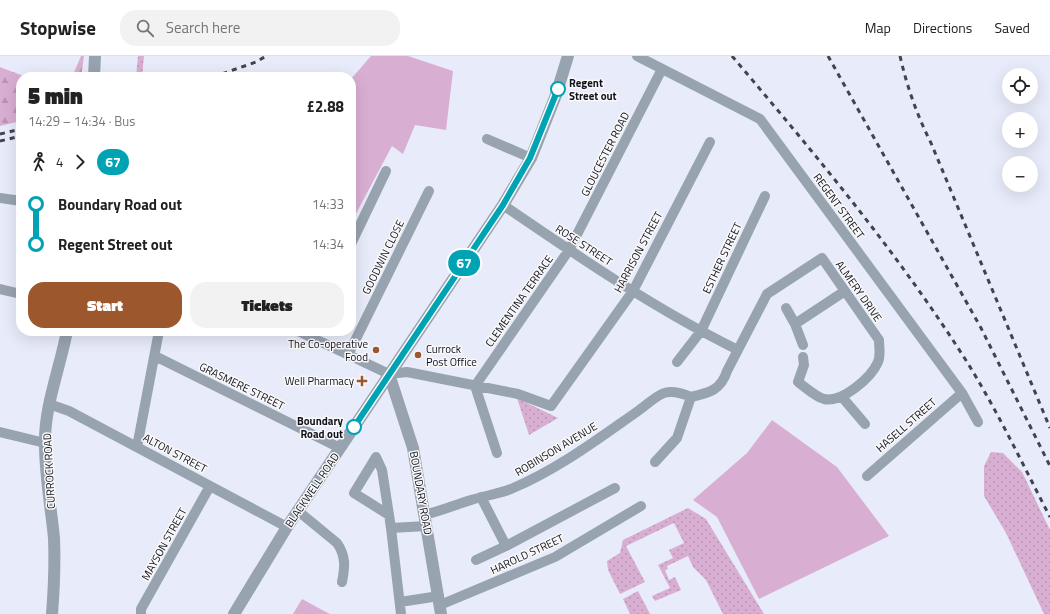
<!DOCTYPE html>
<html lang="en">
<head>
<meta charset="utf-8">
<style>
  :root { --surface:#fff; --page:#f2f2f2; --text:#222; --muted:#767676; --line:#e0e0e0; --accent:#9d572d }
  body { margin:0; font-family:"Titillium Web",sans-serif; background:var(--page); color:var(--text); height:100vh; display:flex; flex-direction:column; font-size:15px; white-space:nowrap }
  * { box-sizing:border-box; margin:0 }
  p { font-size:13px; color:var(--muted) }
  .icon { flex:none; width:22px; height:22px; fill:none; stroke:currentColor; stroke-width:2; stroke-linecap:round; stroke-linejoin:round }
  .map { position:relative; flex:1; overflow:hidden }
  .sheet { position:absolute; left:16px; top:16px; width:340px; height:264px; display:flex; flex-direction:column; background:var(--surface); border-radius:16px; box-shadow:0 4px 16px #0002 }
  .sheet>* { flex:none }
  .badge { padding:0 8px; border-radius:13px; font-size:14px; line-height:26px }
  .fabs { position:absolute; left:1002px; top:12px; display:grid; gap:8px }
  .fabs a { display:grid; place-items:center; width:36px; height:36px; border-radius:50%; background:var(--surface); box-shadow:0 4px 16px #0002; font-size:20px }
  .map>.badge { position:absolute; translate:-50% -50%; box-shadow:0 0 0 2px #fff }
  .legs { display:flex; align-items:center; gap:6px; height:44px; padding:0 12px; font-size:13px }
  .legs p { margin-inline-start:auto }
  .summary { display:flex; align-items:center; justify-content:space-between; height:68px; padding:0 12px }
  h1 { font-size:22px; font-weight:800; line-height:30px }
  .cta { display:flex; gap:8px; margin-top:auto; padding:8px 12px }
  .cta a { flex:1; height:46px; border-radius:16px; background:var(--accent); color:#fff; font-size:16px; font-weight:800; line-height:46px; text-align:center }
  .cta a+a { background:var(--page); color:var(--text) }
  ul { padding:0 12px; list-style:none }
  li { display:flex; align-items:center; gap:14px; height:40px; font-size:15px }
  li i { display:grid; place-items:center; width:6px; height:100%; margin:0 5px; background:currentColor }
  li i::after { content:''; width:10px; height:10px; margin:-5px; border:3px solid; border-radius:50%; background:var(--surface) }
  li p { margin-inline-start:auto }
  li:first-child i { background:linear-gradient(#0000 50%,currentColor 0) }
  li:last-child i { background:linear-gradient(currentColor 50%,#0000 0) }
  header { display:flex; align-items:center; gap:24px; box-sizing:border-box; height:56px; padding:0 20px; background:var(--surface); border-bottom:1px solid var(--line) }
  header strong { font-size:19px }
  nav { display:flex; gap:22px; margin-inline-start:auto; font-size:14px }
  .search { width:280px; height:36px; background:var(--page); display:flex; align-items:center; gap:10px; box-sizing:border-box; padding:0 14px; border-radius:16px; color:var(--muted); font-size:15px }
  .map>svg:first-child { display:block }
  .grass { fill:url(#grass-dots) }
  .forest { fill:url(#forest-firs) }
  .green { fill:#d9aed3 }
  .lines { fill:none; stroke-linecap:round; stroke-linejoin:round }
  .minor { stroke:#98a3b0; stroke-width:10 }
  .tertiary { stroke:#98a3b0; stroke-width:12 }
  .rail { stroke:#41434f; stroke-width:3; stroke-dasharray:5 5; stroke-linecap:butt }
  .line-1-casing { stroke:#fff; stroke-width:9 }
  .line-1 { stroke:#00a3b4; stroke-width:6 }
  .stop-1-dot { fill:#fff; stroke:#00a3b4; stroke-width:2 }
  .poi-dot { fill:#9d572d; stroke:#f9f9f9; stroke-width:1.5 }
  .labels { text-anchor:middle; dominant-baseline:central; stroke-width:3; stroke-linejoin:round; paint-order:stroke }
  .stop-label { font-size:11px; font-weight:bold; fill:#11121e; stroke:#f9f9f9; text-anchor:start }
  .street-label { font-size:11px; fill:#11121e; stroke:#f9f9f9 }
  .poi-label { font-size:11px; fill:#11121e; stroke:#f9f9f9; text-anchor:end }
</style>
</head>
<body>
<header>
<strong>Stopwise</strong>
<div class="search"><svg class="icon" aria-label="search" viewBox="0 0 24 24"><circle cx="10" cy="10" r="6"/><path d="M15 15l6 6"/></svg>Search here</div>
<nav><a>Map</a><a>Directions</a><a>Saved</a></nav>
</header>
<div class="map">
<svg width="1050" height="558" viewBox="0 0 1050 558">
  <defs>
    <pattern id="grass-dots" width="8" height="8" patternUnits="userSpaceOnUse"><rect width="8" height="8" fill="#d9aed3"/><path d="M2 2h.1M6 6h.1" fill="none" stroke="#b995b5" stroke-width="1.8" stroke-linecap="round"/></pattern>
    <pattern id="forest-firs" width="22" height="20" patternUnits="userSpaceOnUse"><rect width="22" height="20" fill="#d9aed3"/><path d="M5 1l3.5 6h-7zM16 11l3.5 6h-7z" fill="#b995b5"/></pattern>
  </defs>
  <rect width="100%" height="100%" fill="#e8ebf9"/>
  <path class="grass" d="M138,0H144L142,20L154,21H136Z
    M168,16L193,18L183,21H167Z
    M517,342L558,362L529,379Z
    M991,396L1003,397L1022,416L1050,474V558H1044L1006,477L984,440V410Z
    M688,452L706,463L764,558H723L706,524L693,511L688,500L667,510L668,513L665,514L669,524L675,521L681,534L655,545L652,540L670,532L658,509L673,502L669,494L684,487L674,467L626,490L645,526L620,538L608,514L607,505L620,497L623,484Z
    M638,535L650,558H630L623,543Z"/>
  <path class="forest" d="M81,0H84L81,21H72Z
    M0,11L26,21H21V65L0,70Z"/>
  <path class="green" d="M371,0H408L453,15L446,74L415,69L403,98L392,90L351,167V23Z
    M772,364L837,411L889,480L759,543L717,461L693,444L747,397Z
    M302,543L326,556L330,558H293Z"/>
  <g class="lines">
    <path class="minor" d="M637,0L760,63L962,337L978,366
      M487,83L531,102
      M0,142L21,145
      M503,149C579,201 655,253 738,294
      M351,188L386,115
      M0,233L21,238
      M786,252L795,268L803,289
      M795,268L845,235
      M298,275L389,318L407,316L518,338L551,350L633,235L710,86
      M348,299L429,135
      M155,300L340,392
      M677,306L701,275L765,140
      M691,341C709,337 721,334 727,315L767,238L822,202L879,284C879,292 881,299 878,306C871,322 842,347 824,343C816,341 805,331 798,326L804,309L803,301
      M842,341L865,368
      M49,348L69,355L287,471
      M0,376L45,387
      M137,391L159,275
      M497,397L475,330L569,194L662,13
      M655,406L677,382L691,341
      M867,420L962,337
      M481,441L506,490
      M298,455L337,487C346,500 345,511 342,526
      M389,459L382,414L376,401L354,437L389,459L391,472L427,470
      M424,459C440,455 455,449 471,444C484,440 498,438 511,433C557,414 598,383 638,355C659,340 663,329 691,341
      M391,472L401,558
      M476,504L506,490L615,432
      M400,546L439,540
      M440,549L555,501L641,450
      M141,558V553L210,430"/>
    <path class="tertiary" d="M94,21L95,0
      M389,318L413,392L441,558
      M52,558C54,533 55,507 54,482C51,451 45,420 45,388C44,351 60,312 67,275
      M234,558L287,471L503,149L531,102L556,39L568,0"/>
    <path class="rail" d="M732,0C815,98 898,197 967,306C998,356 1023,409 1050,461
      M828,0L981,272L1050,410
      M900,0C907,31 917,59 931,87L1050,372
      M213,21L256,6L266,0
      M0,78L21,73
      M0,85L21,80"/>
  </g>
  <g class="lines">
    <g class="line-1-casing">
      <path id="line-1" d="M354,371L503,149L530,102L558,33"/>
    </g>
    <use href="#line-1" class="line-1"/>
  </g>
  <g class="stop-1-dot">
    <circle cx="558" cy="33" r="7"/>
    <circle cx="354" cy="371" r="7"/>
  </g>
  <g class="poi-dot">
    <circle cx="376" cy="294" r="4"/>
    <circle cx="418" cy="299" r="4"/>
    <path d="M360 319h4v4h4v4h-4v4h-4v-4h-4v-4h4z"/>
  </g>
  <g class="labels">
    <g class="stop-label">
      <text x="569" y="27">Regent<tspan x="569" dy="13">Street out</tspan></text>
      <text x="343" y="365" text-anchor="end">Boundary<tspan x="343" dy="13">Road out</tspan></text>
    </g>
    <g class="street-label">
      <text transform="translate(605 98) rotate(-63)">GLOUCESTER ROAD</text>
      <text transform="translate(839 150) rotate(54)">REGENT STREET</text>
      <text transform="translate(584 189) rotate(33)">ROSE STREET</text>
      <text transform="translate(638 196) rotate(-62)">HARRISON STREET</text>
      <text transform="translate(383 201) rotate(-64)">GOODWIN CLOSE</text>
      <text transform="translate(722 202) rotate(-65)">ESTHER STREET</text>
      <text transform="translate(859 235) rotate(55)">ALMERY DRIVE</text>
      <text transform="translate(519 245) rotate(-55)">CLEMENTINA TERRACE</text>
      <text transform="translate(242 330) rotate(26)">GRASMERE STREET</text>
      <text transform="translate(906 369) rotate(-41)">HASELL STREET</text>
      <text transform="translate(556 393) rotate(-31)">ROBINSON AVENUE</text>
      <text transform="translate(175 397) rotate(28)">ALTON STREET</text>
      <text transform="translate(49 415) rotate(-93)">CURROCK ROAD</text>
      <text transform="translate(312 434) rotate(-56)">BLACKWELL ROAD</text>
      <text transform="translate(421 437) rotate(80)">BOUNDARY ROAD</text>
      <text transform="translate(164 488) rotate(-61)">MAYSON STREET</text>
      <text transform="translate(527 498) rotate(-25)">HAROLD STREET</text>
    </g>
    <g class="poi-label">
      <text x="368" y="288">The Co-operative<tspan x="368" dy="13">Food</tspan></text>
      <text x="426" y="293" text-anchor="start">Currock<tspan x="426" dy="13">Post Office</tspan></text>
      <text x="354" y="325">Well Pharmacy</text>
    </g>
  </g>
</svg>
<div class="fabs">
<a><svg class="icon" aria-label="locate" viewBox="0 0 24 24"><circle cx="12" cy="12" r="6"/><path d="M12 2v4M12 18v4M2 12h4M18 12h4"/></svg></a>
<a>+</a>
<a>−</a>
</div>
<b class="badge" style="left:464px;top:207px;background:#00a3b4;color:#fff">67</b>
<section class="sheet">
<div class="summary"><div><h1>5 min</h1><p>14:29 – 14:34 · Bus</p></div><b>£2.88</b></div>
<div class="legs"><svg class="icon" aria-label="walk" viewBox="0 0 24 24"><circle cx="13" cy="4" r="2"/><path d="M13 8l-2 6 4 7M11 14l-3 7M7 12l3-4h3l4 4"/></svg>4<svg class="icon" aria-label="forward" viewBox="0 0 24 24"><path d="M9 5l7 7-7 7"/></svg><b class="badge" style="background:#00a3b4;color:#fff">67</b></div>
<ul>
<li><i style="color:#00a3b4"></i><b>Boundary Road out</b><p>14:33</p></li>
<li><i style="color:#00a3b4"></i><b>Regent Street out</b><p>14:34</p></li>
</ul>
<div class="cta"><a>Start</a><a>Tickets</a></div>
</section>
</div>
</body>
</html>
